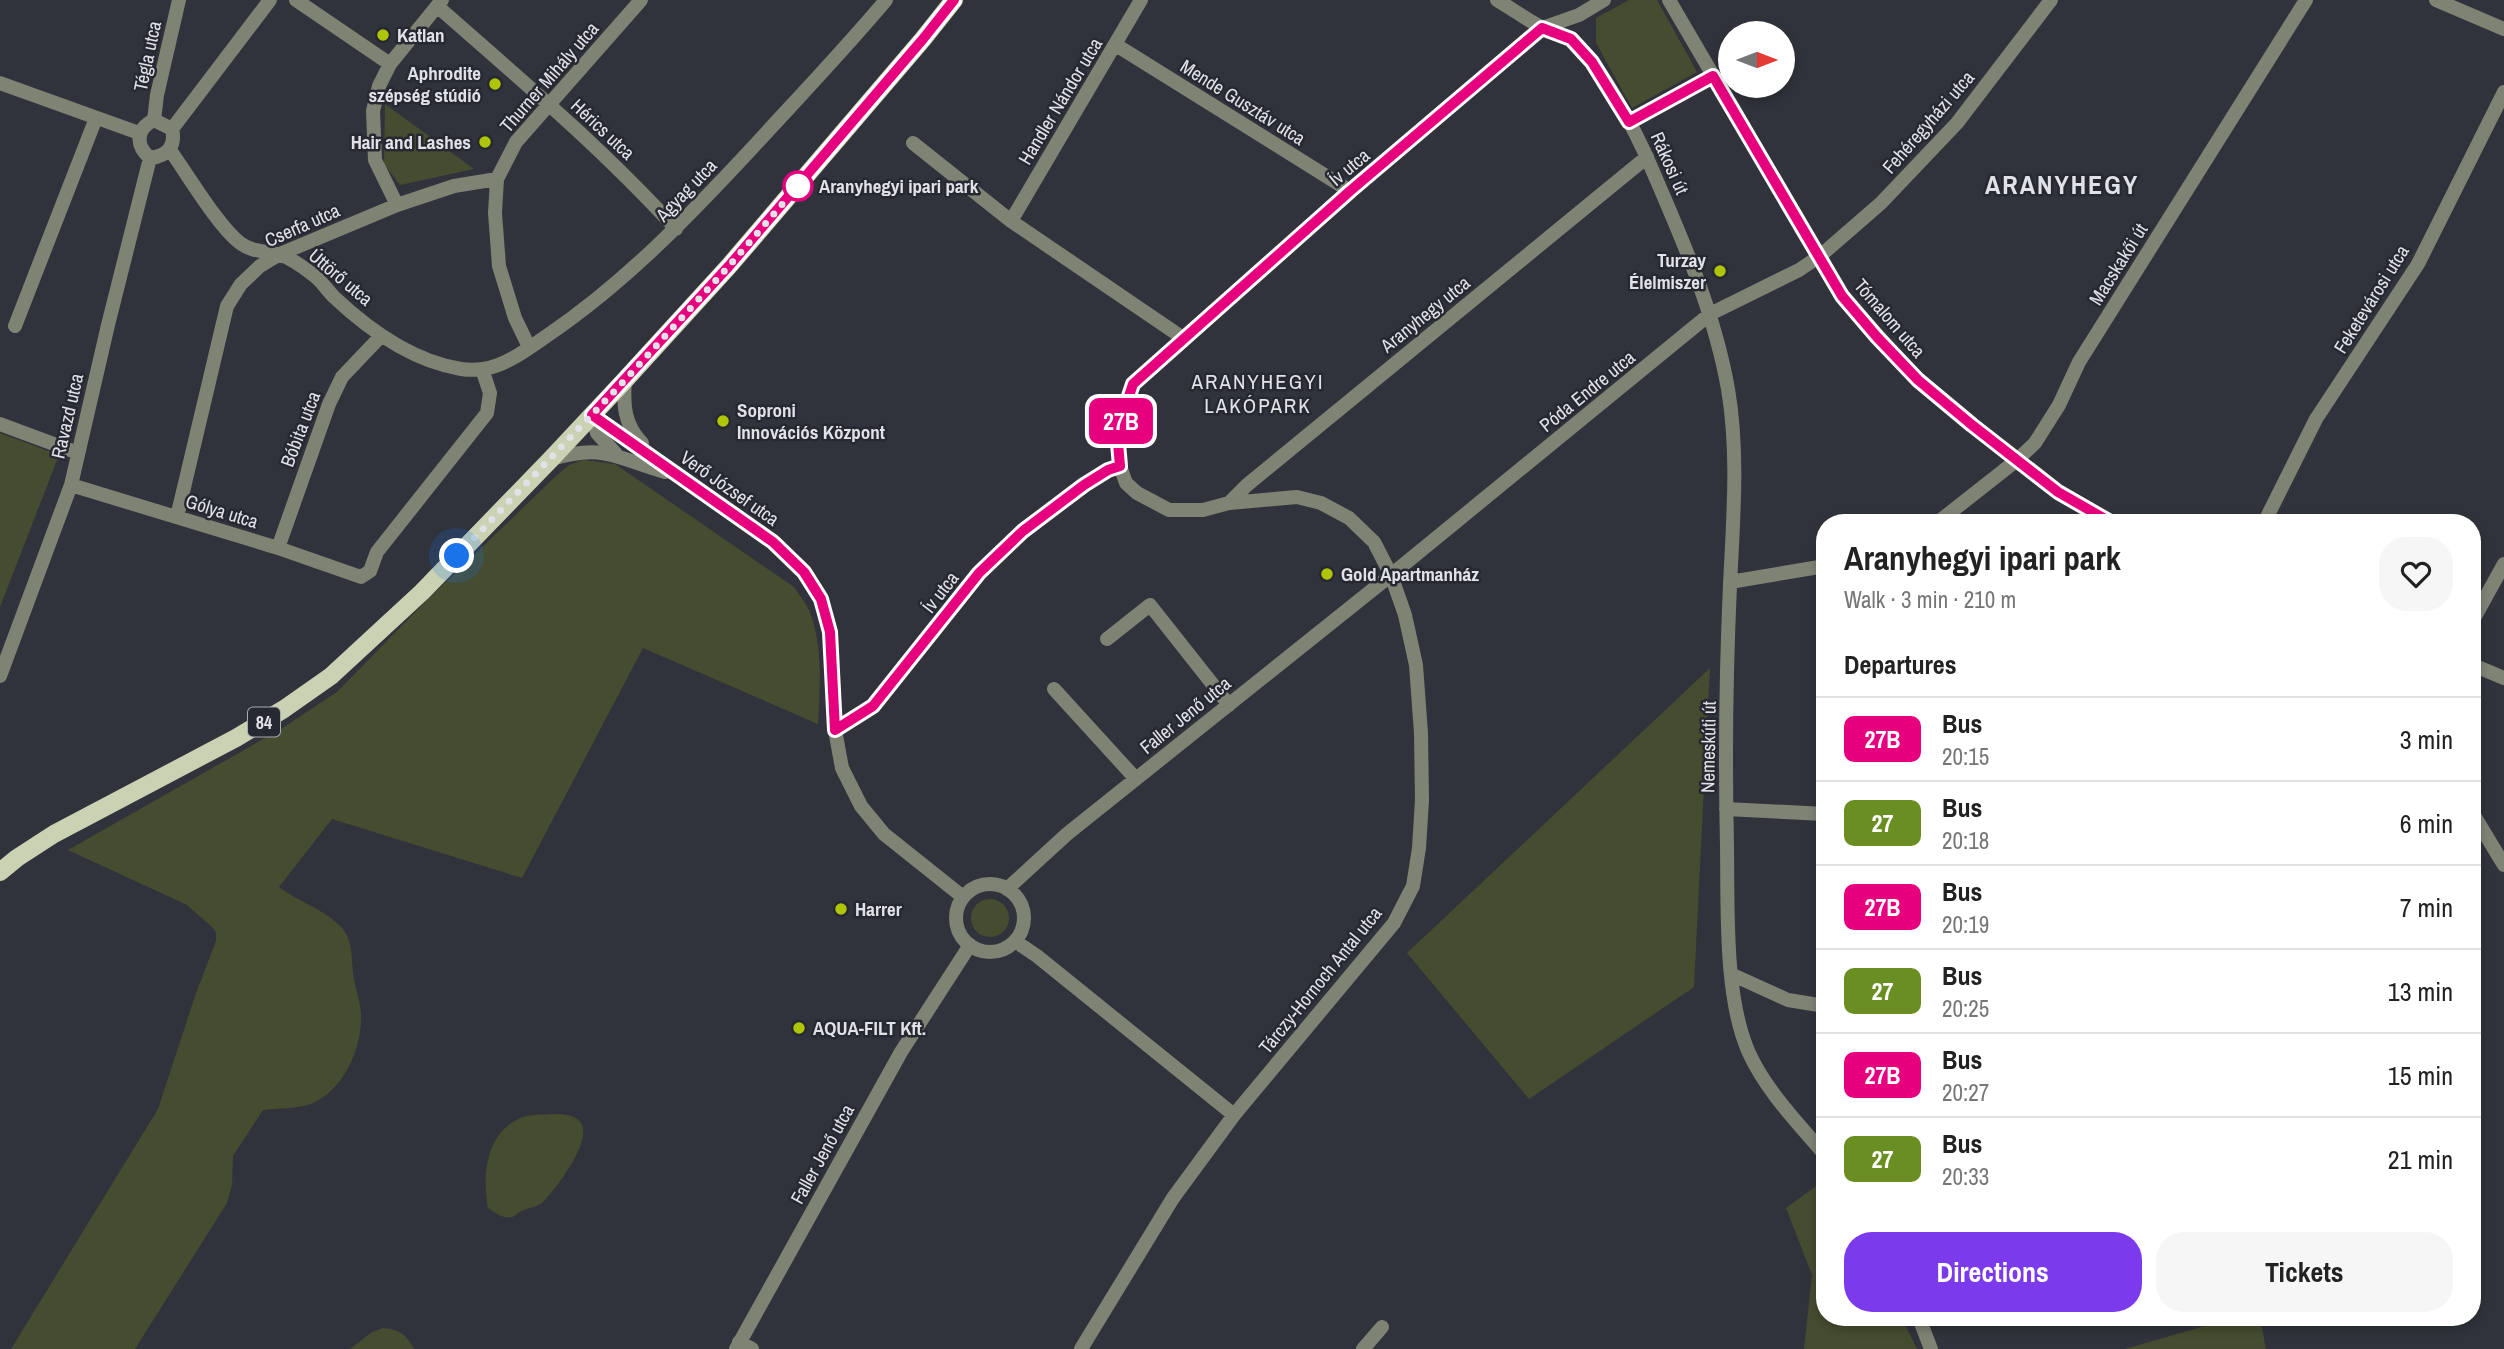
<!DOCTYPE html>
<html lang="en">
<head>
<meta charset="utf-8">
<style>
  :root { --surface:#fff; --page:#f6f6f6; --text:#222; --muted:#767676; --line:#e0e0e0; --accent:#7c3aed }
  body { margin:0; font-family:"Archivo Narrow",sans-serif; background:var(--page); color:var(--text); height:100vh; display:flex; flex-direction:column; font-size:26px; white-space:nowrap }
  * { box-sizing:border-box; margin:0 }
  p { font-size:23px; color:var(--muted) }
  .icon { flex:none; width:38px; height:38px; fill:none; stroke:currentColor; stroke-width:2; stroke-linecap:round; stroke-linejoin:round }
  .map { position:relative; flex:1; overflow:hidden }
  .panel { position:absolute; left:1816px; top:514px; width:665px; height:812px; display:flex; flex-direction:column; background:var(--surface); border-radius:28px; box-shadow:0 4px 10px #0003 }
  .panel>* { flex:none }
  .badge { padding:0 14px; border-radius:10px; font-size:24px; line-height:46px }
  .needle { width:46px; rotate:90deg }
  .buttons { position:absolute; left:1718px; top:21px; display:grid; gap:14px }
  .buttons a { display:grid; place-items:center; width:77px; height:77px; border-radius:50%; background:var(--surface); box-shadow:0 4px 10px #0003; font-size:35px }
  .you { position:absolute; width:35px; height:35px; margin:-18px; border:5px solid #fff; border-radius:50%; background:#1a73e8; box-shadow:0 0 0 10px #1a73e833 }
  .map>.badge { position:absolute; translate:-50% -50%; box-shadow:0 0 0 4px #fff }
  h2 { padding:0 28px; font-size:26px; line-height:63px }
  .round { display:grid; place-items:center; flex:none; width:74px; height:74px; border-radius:28px; background:var(--page) }
  .head { display:flex; align-items:center; justify-content:space-between; height:119px; padding:0 28px }
  h1 { font-size:33px; font-weight:700; line-height:52px }
  .cta { display:flex; gap:14px; margin-top:auto; padding:14px 28px }
  .cta a { flex:1; height:80px; border-radius:28px; background:var(--accent); color:#fff; font-size:28px; font-weight:700; line-height:80px; text-align:center }
  .cta a+a { background:var(--page); color:var(--text) }
  ul { padding:0; list-style:none }
  li { display:flex; align-items:center; gap:21px; height:84px; padding:0 28px; border-top:2px solid var(--line) }
  li div { flex:1 }
  li b { display:block; font-size:26px }
  li em { font-style:normal }
  li .badge { min-width:77px; font-weight:700; text-align:center }
  .map>svg:first-child { display:block }
  .green { fill:#464c30 }
  .lines { fill:none; stroke-linecap:round; stroke-linejoin:round }
  .street { stroke:#7f8374; stroke-width:14 }
  .primary { stroke:#cbd2b3; stroke-width:18 }
  .line-casing { stroke:#fff; stroke-width:16 }
  .line { stroke:#e6007e; stroke-width:10 }
  .walk { stroke:#e0e2e7; stroke-width:7; stroke-dasharray:0 12.6 }
  .poi-dot { fill:#afc507; stroke:#262931; stroke-width:2.5 }
  .stop-dot { fill:#fff; stroke:#e6007e; stroke-width:3.5 }
  .labels { text-anchor:middle; dominant-baseline:central; stroke-width:5; stroke-linejoin:round; paint-order:stroke }
  .shield { fill:#262931; stroke:#a8aab0; stroke-width:2 }
  .shield-label { font-size:18px; font-weight:bold; fill:#e0e2e7 }
  .poi-label { font-size:19px; font-weight:bold; fill:#e0e2e7; stroke:#262931; text-anchor:start }
  .street-label { font-size:19px; fill:#e0e2e7; stroke:#262931 }
  .stop-label { font-size:19px; font-weight:bold; fill:#e0e2e7; stroke:#262931; text-anchor:start }
  .neighbourhood-label { font-size:21px; letter-spacing:2px; fill:#e0e2e7; stroke:#262931 }
  .district-label { font-size:26px; font-weight:bold; letter-spacing:2px; fill:#e0e2e7; stroke:#262931 }
</style>
</head>
<body>
<div class="map">
<svg width="2504" height="1349" viewBox="0 0 2504 1349">
  <rect width="100%" height="100%" fill="#30333b"/>
  <path class="green" d="M1629,0H1657L1697,72L1632,108L1596,43V18Z
    M385,104L474,169L400,185L384,164Z
    M0,433L59,455L0,607Z
    M583,460L615,464L794,587C800,596 808,606 811,615C823,650 820,689 818,724L643,648L522,878L332,819L279,887C298,902 325,909 342,928C354,942 351,962 354,979C356,991 361,1004 361,1016C362,1049 343,1091 311,1104C296,1109 279,1108 263,1110L233,1156L232,1185L227,1203L135,1349H11L158,1109L195,996L216,941V932L212,927L187,905L68,850L281,729L337,692L427,600L556,476L569,465Z
    M1710,668L1694,987L1529,1099L1407,953Z
    M971 918a19 19 0 1 1 38 0a19 19 0 1 1-38 0Z
    M551,1114C562,1114 575,1114 581,1123C593,1141 555,1190 542,1203C536,1207 528,1208 522,1211C518,1212 516,1216 512,1217C503,1219 495,1213 488,1208C482,1174 486,1131 523,1117C531,1114 543,1115 551,1114Z
    M1823,1181L1825,1185V1318H1902L1917,1349H1804L1812,1275L1786,1208Z
    M2232,1318H2260L2266,1349H2125Z
    M383,1328C400,1330 406,1334 414,1349H350L372,1332Z"/>
  <g class="lines">
    <path class="street" d="M296,0L390,64
      M1497,0C1512,9 1526,19 1541,27C1550,32 1561,33 1570,39C1597,56 1638,136 1651,167C1682,239 1714,310 1728,389C1739,454 1733,520 1730,585C1726,672 1725,759 1727,846C1728,908 1724,997 1749,1053C1767,1092 1798,1123 1825,1155
      M1669,0L1842,296L1918,380L1972,425L2058,492L2112,523
      M2436,0L2504,29
      M437,6C519,78 602,148 676,229
      M1116,45L1350,191
      M0,83L139,133
      M154,120L157,95L179,0
      M1629,122L1713,76
      M172,129L154,120C136,129 135,145 150,158C168,156 176,146 172,129L270,0
      M913,143L1011,221L1183,338
      M170,150C188,175 218,226 240,243C253,253 267,250 281,255C292,259 303,267 312,274C321,280 327,290 334,297C370,331 412,361 461,369C468,370 476,370 483,369C506,366 529,348 548,335C626,282 691,214 755,145C799,97 844,50 886,0
      M397,205L375,160L373,111L379,86L390,64L442,0
      M1011,221L1141,0
      M15,326L96,118
      M529,347L515,318L499,266L495,213L497,179L516,142L641,0
      M625,380C623,404 624,425 642,443
      M592,415L773,542L804,572L821,599L830,632L835,730L842,768L861,806L884,834L963,897
      M592,415L597,433L616,454
      M0,424L78,453
      M551,459C605,443 615,458 665,472
      M71,485L278,548L361,577L370,571L377,552L487,413L490,393L482,369
      M1229,503L1247,485L1647,157
      M177,517L227,306L241,284L260,266L280,254L397,205L454,186L497,179
      M1937,523L2017,460L2035,443L2059,405L2079,362L2306,0
      M2264,523L2316,419L2418,264L2504,92
      M278,548L329,404L342,377L381,336
      M1730,582L1825,566
      M2473,620L2504,564
      M1107,639L1150,605L1229,705
      M2473,665L2504,678
      M0,676L71,485L108,325L150,158
      M1054,689L1136,779
      M835,730L873,706L980,573L1023,531L1084,485L1108,470L1120,466
      M1726,809L1825,814
      M2473,814L2504,865
      M956 918a34 34 0 1 1 68 0a34 34 0 1 1-68 0Z
      M1007,889L1067,834L1391,575L1710,314L1799,270L1820,256L1881,203L1957,123L2051,0
      M1015,941L1037,956L1234,1115
      M1733,975L1788,1000L1825,1006
      M1919,1318L1931,1349
      M739,1342L752,1349
      M736,1349L901,1052L970,945
      M1081,1349L1173,1198L1234,1115L1394,923L1413,886L1419,848L1422,800L1421,733L1416,665L1405,615L1391,575L1374,542L1349,518L1321,503L1297,497L1229,503L1203,510H1169L1137,493L1126,483L1120,466L1117,432L1133,384L1350,191L1542,28L1579,15L1604,0
      M1363,1349L1382,1327"/>
    <path class="primary" d="M0,872L17,858L54,834L236,738L284,709L331,676L422,592L551,459L625,380L729,266L923,39L954,0"/>
  </g>
  <g class="lines">
    <g class="line-casing">
      <path id="line" d="M954,0L923,39L729,266L592,415L773,542L804,572L821,599L830,632L835,730L873,706L979,573L1023,531L1084,485L1108,470L1120,466L1117,432L1133,384L1350,191L1542,28L1571,39L1592,62L1629,122L1713,76L1842,296L1877,337L1918,380L1972,425L2058,492L2112,523"/>
    </g>
    <use href="#line" class="line"/>
    <path class="walk" d="M457,556L625,380L729,266L798,186"/>
  </g>
  <g class="poi-dot">
    <circle cx="383" cy="35" r="7"/>
    <circle cx="495" cy="84" r="7"/>
    <circle cx="485" cy="142" r="7"/>
    <circle cx="1720" cy="271" r="7"/>
    <circle cx="723" cy="421" r="7"/>
    <circle cx="1327" cy="574" r="7"/>
    <circle cx="841" cy="909" r="7"/>
    <circle cx="799" cy="1028" r="7"/>
  </g>
  <circle class="stop-dot" cx="798" cy="186" r="14"/>
  <g class="labels">
    <rect class="shield" x="248" y="707.5" width="32" height="29" rx="5"/>
    <g class="shield-label">
      <text x="264" y="722">84</text>
    </g>
    <g class="poi-label">
      <text x="397" y="35">Katlan</text>
      <text x="481" y="73" text-anchor="end">Aphrodite<tspan x="481" dy="22">szépség stúdió</tspan></text>
      <text x="471" y="142" text-anchor="end">Hair and Lashes</text>
      <text x="1706" y="260" text-anchor="end">Turzay<tspan x="1706" dy="22">Élelmiszer</tspan></text>
      <text x="737" y="410">Soproni<tspan x="737" dy="22">Innovációs Központ</tspan></text>
      <text x="1341" y="574">Gold Apartmanház</text>
      <text x="855" y="909">Harrer</text>
      <text x="813" y="1028">AQUA-FILT Kft.</text>
    </g>
    <g class="street-label">
      <text transform="translate(147 56) rotate(-78)">Tégla utca</text>
      <text transform="translate(549 77) rotate(-49)">Thurner Mihály utca</text>
      <text transform="translate(1060 101) rotate(-59)">Handler Nándor utca</text>
      <text transform="translate(1243 102) rotate(32)">Mende Gusztáv utca</text>
      <text transform="translate(1928 122) rotate(-49)">Fehéregyházi utca</text>
      <text transform="translate(603 129) rotate(43)">Hérics utca</text>
      <text transform="translate(1670 163) rotate(66)">Rákosi út</text>
      <text transform="translate(1349 167) rotate(-40)">Ív utca</text>
      <text transform="translate(686 190) rotate(-46)">Agyag utca</text>
      <text transform="translate(302 225) rotate(-24)">Cserfa utca</text>
      <text transform="translate(2118 264) rotate(-58)">Macskakői út</text>
      <text transform="translate(341 277) rotate(40)">Úttörő utca</text>
      <text transform="translate(2371 299) rotate(-58)">Feketevárosi utca</text>
      <text transform="translate(1425 314) rotate(-39)">Aranyhegy utca</text>
      <text transform="translate(1890 318) rotate(49)">Tómalom utca</text>
      <text transform="translate(1587 391) rotate(-39)">Póda Endre utca</text>
      <text transform="translate(67 416) rotate(-77)">Ravazd utca</text>
      <text transform="translate(300 429) rotate(-69)">Bóbita utca</text>
      <text transform="translate(730 488) rotate(35)">Verő József utca</text>
      <text transform="translate(222 511) rotate(17)">Gólya utca</text>
      <text transform="translate(940 592) rotate(-52)">Ív utca</text>
      <text transform="translate(1185 715) rotate(-39)">Faller Jenő utca</text>
      <text transform="translate(1708 747) rotate(-89)">Nemeskúti út</text>
      <text transform="translate(1320 980) rotate(-51)">Tárczy-Hornoch Antal utca</text>
      <text transform="translate(822 1154) rotate(-61)">Faller Jenő utca</text>
    </g>
    <g class="stop-label">
      <text x="819" y="186">Aranyhegyi ipari park</text>
    </g>
    <g class="neighbourhood-label">
      <text x="1258" y="381">ARANYHEGYI<tspan x="1258" dy="24">LAKÓPARK</tspan></text>
    </g>
    <g class="district-label">
      <text x="2062" y="184">ARANYHEGY</text>
    </g>
  </g>
</svg>
<div class="buttons">
<a><svg class="needle" viewBox="-14 -14 28 28"><path d="M0-13l5 13h-10z" fill="#e53935"/><path d="M0 13l5-13h-10z" fill="#767676"/></svg></a>
</div>
<div class="you" style="left:457px;top:556px"></div>
<b class="badge" style="left:1121px;top:421px;background:#e6007e;color:#fff">27B</b>
<section class="panel">
<div class="head"><div><h1>Aranyhegyi ipari park</h1><p>Walk · 3 min · 210 m</p></div><a class="round"><svg class="icon" aria-label="heart" viewBox="0 0 24 24"><path d="M12 20l-8-8c-3-5 5-10 8-4 3-6 11-1 8 4z"/></svg></a></div>
<h2>Departures</h2>
<ul>
<li><span class="badge" style="background:#e6007e;color:#fff">27B</span><div><b>Bus</b><p>20:15</p></div><em>3 min</em></li>
<li><span class="badge" style="background:#6b8e23;color:#fff">27</span><div><b>Bus</b><p>20:18</p></div><em>6 min</em></li>
<li><span class="badge" style="background:#e6007e;color:#fff">27B</span><div><b>Bus</b><p>20:19</p></div><em>7 min</em></li>
<li><span class="badge" style="background:#6b8e23;color:#fff">27</span><div><b>Bus</b><p>20:25</p></div><em>13 min</em></li>
<li><span class="badge" style="background:#e6007e;color:#fff">27B</span><div><b>Bus</b><p>20:27</p></div><em>15 min</em></li>
<li><span class="badge" style="background:#6b8e23;color:#fff">27</span><div><b>Bus</b><p>20:33</p></div><em>21 min</em></li>
</ul>
<div class="cta"><a>Directions</a><a>Tickets</a></div>
</section>
</div>
</body>
</html>
